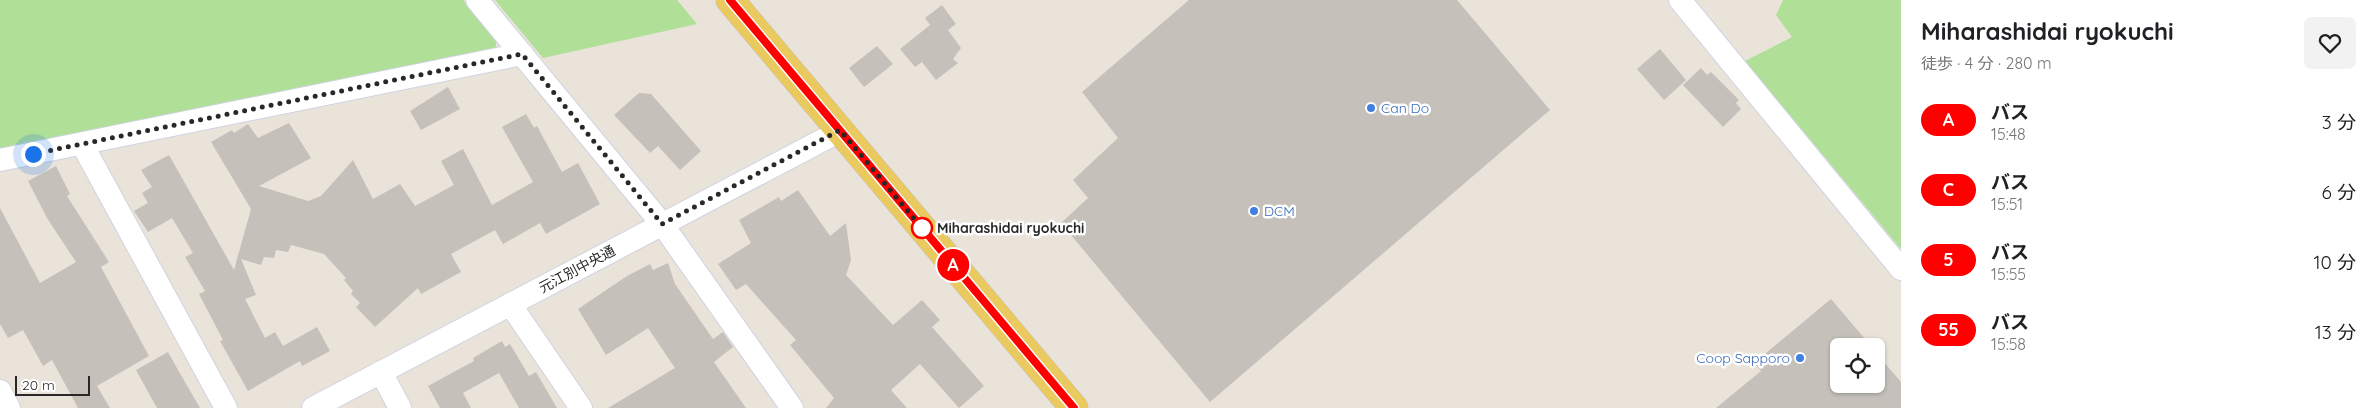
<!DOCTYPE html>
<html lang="ja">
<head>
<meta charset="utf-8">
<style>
  :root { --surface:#fff; --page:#f2f2f2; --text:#202124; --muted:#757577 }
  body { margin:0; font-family:Quicksand,"Noto Sans JP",sans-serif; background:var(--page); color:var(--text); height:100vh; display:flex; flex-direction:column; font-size:19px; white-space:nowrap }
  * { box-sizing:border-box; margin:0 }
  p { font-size:16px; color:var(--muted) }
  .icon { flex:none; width:28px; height:28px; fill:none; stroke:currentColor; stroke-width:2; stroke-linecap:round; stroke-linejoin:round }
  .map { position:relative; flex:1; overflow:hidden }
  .drawer { display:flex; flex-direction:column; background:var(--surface); width:475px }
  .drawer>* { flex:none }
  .badge { padding:0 10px; border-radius:16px; font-size:18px; line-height:32px }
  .tools { position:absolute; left:1830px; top:338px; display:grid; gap:10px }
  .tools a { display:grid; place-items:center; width:55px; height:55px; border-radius:8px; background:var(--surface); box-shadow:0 1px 4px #0004; font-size:25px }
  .scale { position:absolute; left:15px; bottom:12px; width:75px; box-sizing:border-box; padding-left:5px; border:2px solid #282828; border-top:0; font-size:14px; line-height:18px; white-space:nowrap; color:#282828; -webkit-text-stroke:4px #fff; paint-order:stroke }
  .you { position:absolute; width:25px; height:25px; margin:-12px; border:4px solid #fff; border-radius:50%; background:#1a73e8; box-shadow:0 0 0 8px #1a73e833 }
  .map>.badge { position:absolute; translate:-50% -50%; box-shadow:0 0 0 2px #fff }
  .round { display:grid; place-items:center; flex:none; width:52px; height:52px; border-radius:8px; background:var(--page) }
  .headline { display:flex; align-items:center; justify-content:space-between; height:85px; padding:0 20px }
  h1 { font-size:24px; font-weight:700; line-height:38px }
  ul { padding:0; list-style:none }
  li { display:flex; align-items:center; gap:15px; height:70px; padding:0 20px }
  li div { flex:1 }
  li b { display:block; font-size:19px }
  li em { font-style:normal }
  li .badge { min-width:55px; font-weight:700; text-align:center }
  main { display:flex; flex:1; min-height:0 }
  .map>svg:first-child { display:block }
  .grass { fill:#b0df98 }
  .building { fill:#c5c0ba }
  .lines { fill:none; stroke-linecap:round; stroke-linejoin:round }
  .minor-casing { stroke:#cfd3e0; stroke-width:24 }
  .primary-casing { stroke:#c3c3c3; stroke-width:29 }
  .minor { stroke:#fff; stroke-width:22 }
  .primary { stroke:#eac95f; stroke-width:28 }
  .line-casing { stroke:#fff; stroke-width:11 }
  .line { stroke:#f00; stroke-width:8 }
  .walk { stroke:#282828; stroke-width:5; stroke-dasharray:0 9 }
  .shop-dot { fill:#3f7fe0; stroke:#fff; stroke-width:2 }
  .stop-dot { fill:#fff; stroke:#f00; stroke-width:2.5 }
  .labels { text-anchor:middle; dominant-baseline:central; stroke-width:5; stroke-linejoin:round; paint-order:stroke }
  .shop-label { font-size:14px; fill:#366cbe; stroke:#fff; text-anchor:start }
  .stop-label { font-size:14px; font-weight:bold; fill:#282828; stroke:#fff; text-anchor:start }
  .street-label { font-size:14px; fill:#282828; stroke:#fff }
</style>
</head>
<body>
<main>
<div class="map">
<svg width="1901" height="408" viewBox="0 0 1901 408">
  <rect width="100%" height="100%" fill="#eae3da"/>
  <path class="grass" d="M0,0H463L496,38V49L0,151Z
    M495,0H677L697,24L543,58Z
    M1783,0H1901V249L1745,61L1792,37L1776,15Z"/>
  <path class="building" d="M1189,0H1457L1550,110L1210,402L1061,223L1088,198L1073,180L1118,138L1082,92Z
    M942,5L956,24L948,30L961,48L953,59L958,63L936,80L922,62L915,67L900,49L930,25L925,18Z
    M877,46L893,64L864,87L849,68Z
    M1660,49L1686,80L1664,100L1637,69Z
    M1701,68L1707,75L1711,72L1739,100L1736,103L1741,109L1723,127L1683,85Z
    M448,87L460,109L421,130L410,111Z
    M639,93L651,94L701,151L680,170L658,146L650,153L614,115Z
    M526,114L534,128L537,126L562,172L578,163L600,204L546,234L540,223L503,244L495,230L451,254L461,272L421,294L418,288L375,327L356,307L360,303L351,294L353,291L344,280L346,278L324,254L291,245L288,252L276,250L274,258L264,257L261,265L241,259L256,295L245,299L265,338L275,332L283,346L317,327L330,351L302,366L300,361L248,391L220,341L223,340L199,294L205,291L185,257L193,253L172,218L148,232L134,211L148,203L142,193L152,187L141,170L169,155L234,270L251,209L211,142L232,130L234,133L248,124L258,138L289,123L311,158L259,186L308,201L321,196L353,160L373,199L400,184L415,206L454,185L441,161L463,149L492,205L533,182L502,127Z
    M56,166L70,194L67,196L109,262L101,267L149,356L97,386L110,408H78L52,360L43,366L23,330L8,338L0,324V208L40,283L76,262L47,218L28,181Z
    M798,190L830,236L846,223L851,260L846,275L893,325L922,300L940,320L932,327L984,386L959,408L920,364L891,390L907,408H826L834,398L790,345L796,340L746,284L736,290L718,264L751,243L739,220L779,197L781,201Z
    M668,263L675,284L713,339L723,332L733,347L714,362L746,408H608L675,368L648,328L606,355L578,309L627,276L650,264L653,270Z
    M1831,299L1871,346H1839V384H1876V353L1901,382V408H1716L1761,371L1754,363Z
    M502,341L505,347L510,344L529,376L536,372L557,408H519L499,373L463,393L471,408H440L428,386L474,361L473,358Z
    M168,352L178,370L200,408H157L136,370Z"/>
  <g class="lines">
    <g class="minor-casing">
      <path id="minor" d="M477,0L662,224L792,408
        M1680,0L1901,269
        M82,144L226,408
        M0,160L522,54
        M510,304L581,408
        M381,372L400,408
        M0,391L9,408
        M313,408L840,131"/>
    </g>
    <g class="primary-casing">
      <path id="primary" d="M730,0L1074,408"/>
    </g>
    <use href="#minor" class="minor"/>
    <use href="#primary" class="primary"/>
  </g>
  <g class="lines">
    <g class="line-casing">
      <path id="line" d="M730,0L1074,408"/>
    </g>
    <use href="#line" class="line"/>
    <path class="walk" d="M33,154L522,54L662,224L840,130L922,228"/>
  </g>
  <g class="shop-dot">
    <circle cx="1371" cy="108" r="5"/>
    <circle cx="1254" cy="211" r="5"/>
    <circle cx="1800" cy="358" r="5"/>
  </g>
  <circle class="stop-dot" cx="922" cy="228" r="10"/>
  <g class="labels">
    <g class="shop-label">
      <text x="1381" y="108">Can Do</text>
      <text x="1264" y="211">DCM</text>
      <text x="1790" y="358" text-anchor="end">Coop Sapporo</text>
    </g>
    <g class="stop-label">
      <text x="937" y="228">Miharashidai ryokuchi</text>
    </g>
    <g class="street-label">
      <text transform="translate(577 269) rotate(-28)">元江別中央通</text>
    </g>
  </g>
</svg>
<div class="tools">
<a><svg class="icon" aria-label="locate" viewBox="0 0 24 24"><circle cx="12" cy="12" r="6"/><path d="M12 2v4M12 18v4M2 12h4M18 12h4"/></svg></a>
</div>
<div class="scale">20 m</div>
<div class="you" style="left:33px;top:154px"></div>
<b class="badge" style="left:953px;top:265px;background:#f00;color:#fff">A</b>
</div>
<section class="drawer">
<div class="headline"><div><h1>Miharashidai ryokuchi</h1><p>徒歩 · 4 分 · 280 m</p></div><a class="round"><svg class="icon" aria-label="heart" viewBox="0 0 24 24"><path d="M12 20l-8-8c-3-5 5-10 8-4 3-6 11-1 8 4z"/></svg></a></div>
<ul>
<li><span class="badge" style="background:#f00;color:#fff">A</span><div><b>バス</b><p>15:48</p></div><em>3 分</em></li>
<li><span class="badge" style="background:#f00;color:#fff">C</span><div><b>バス</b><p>15:51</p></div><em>6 分</em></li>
<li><span class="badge" style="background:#f00;color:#fff">5</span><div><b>バス</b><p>15:55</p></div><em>10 分</em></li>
<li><span class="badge" style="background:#f00;color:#fff">55</span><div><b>バス</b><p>15:58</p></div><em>13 分</em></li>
</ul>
</section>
</main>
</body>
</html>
